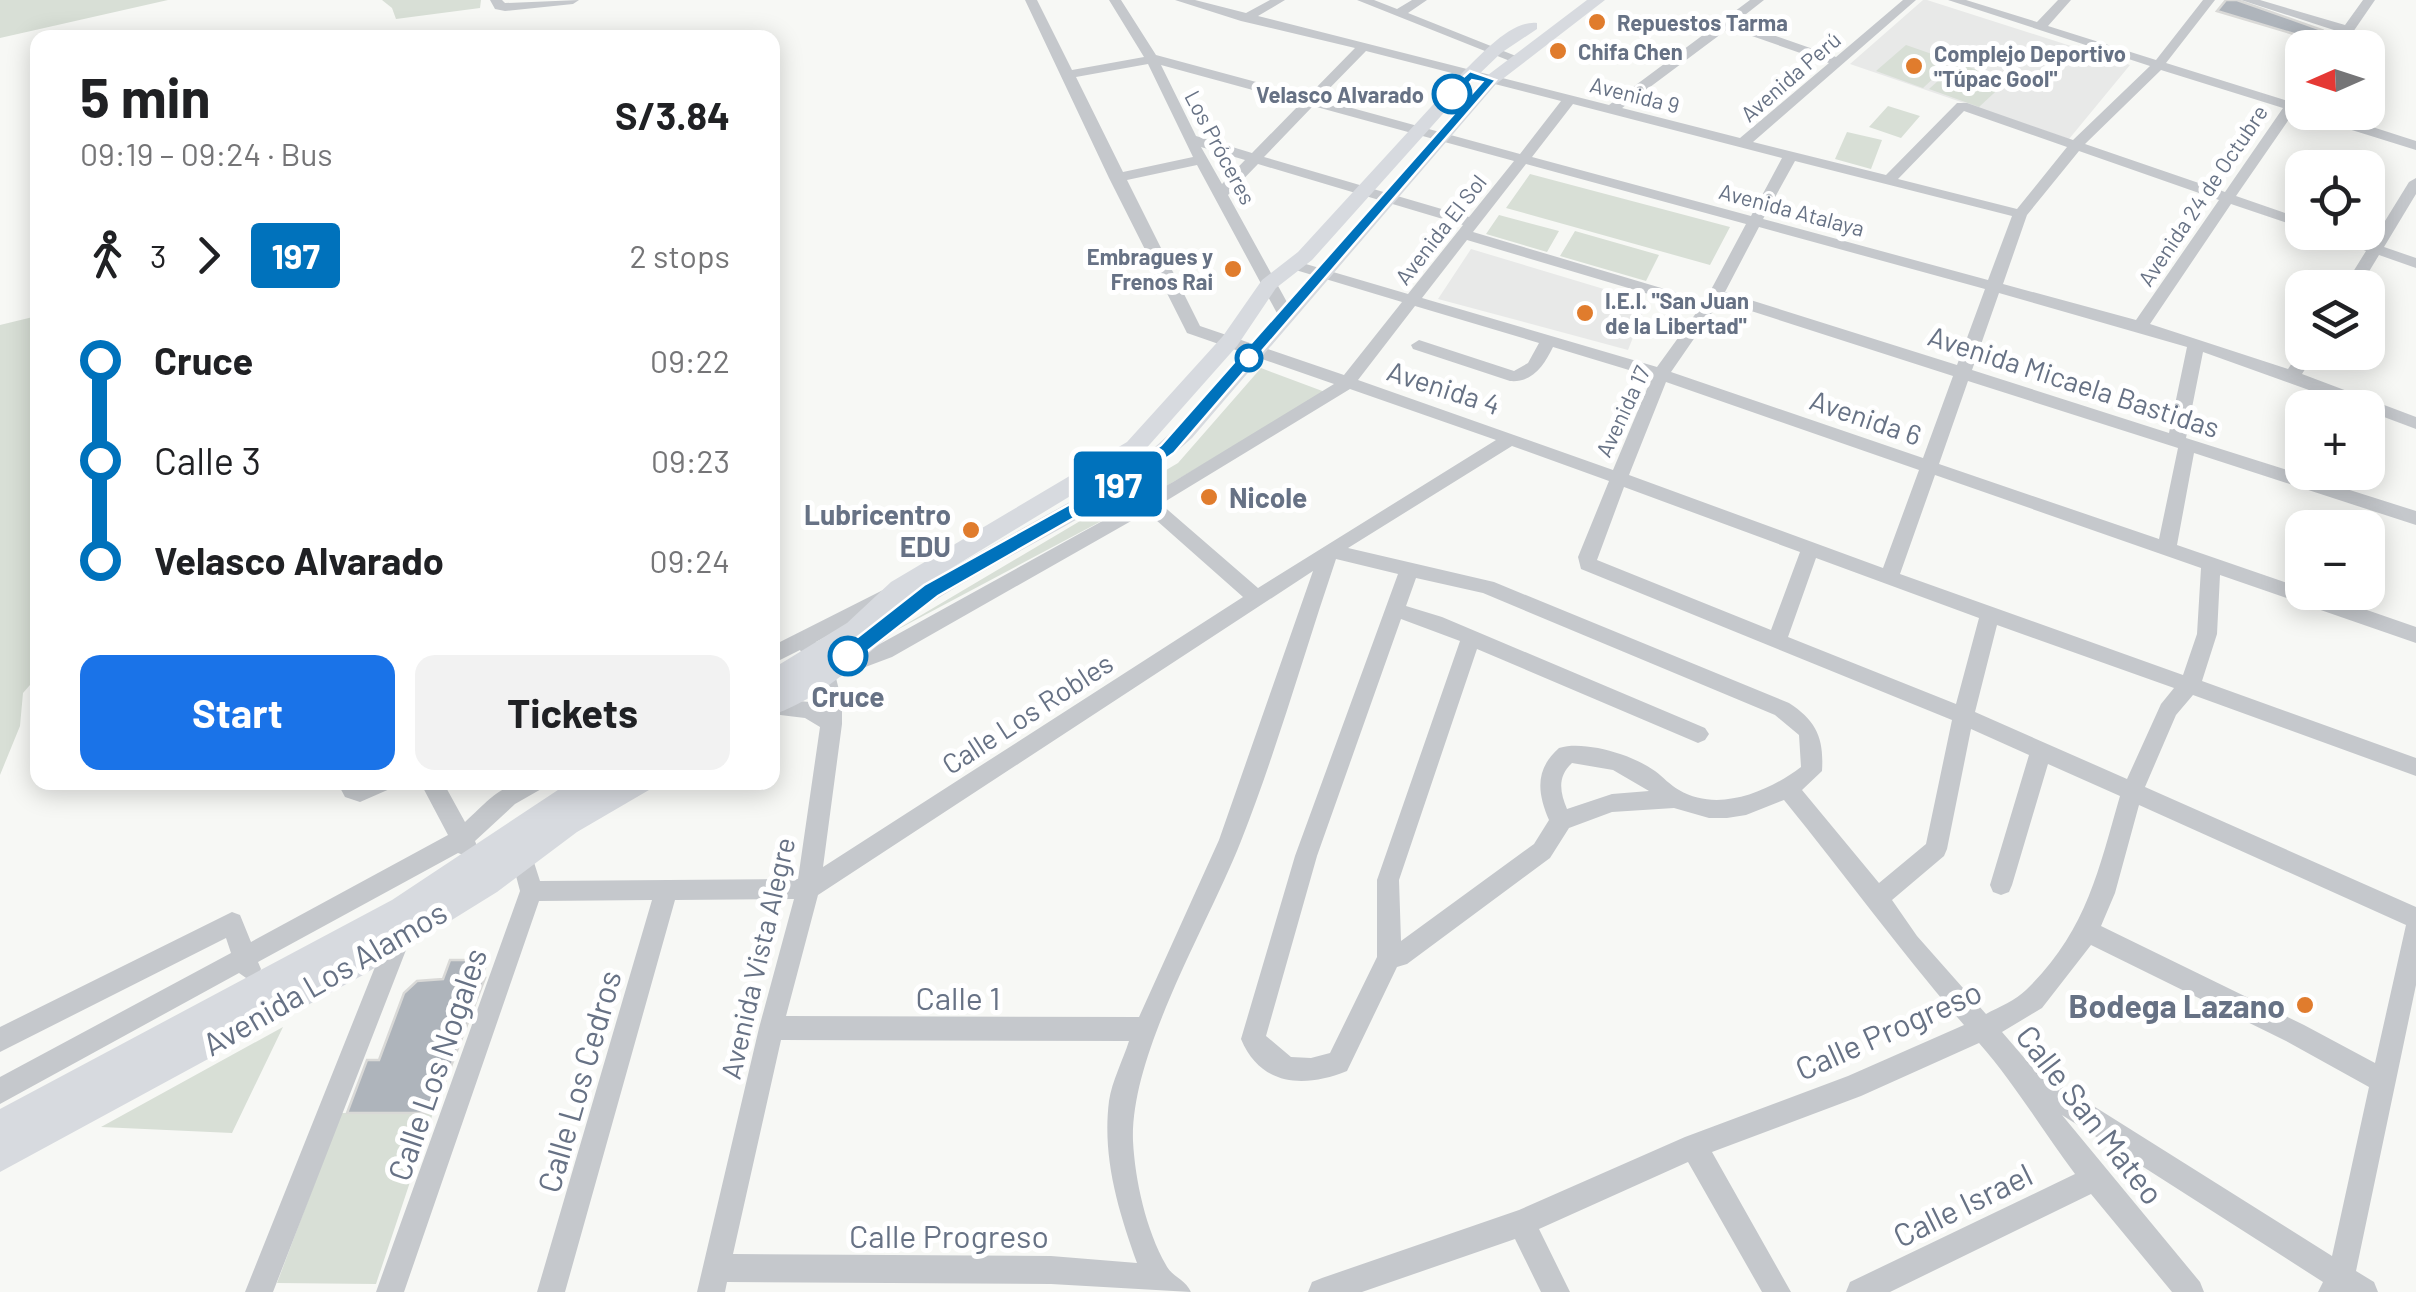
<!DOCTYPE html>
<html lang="en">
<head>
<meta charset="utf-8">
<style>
  :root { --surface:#fff; --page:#f2f2f2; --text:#202124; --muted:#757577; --accent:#1a73e8 }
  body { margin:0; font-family:Barlow,sans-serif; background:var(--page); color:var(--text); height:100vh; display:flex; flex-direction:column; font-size:38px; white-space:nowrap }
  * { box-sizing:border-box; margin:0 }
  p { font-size:32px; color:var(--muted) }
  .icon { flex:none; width:55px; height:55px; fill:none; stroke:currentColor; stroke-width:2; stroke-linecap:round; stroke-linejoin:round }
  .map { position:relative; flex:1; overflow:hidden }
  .side { position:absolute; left:30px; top:30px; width:750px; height:760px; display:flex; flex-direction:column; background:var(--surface); border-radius:20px; box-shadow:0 5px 25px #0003 }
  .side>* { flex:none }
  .badge { padding:0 20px; border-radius:8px; font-size:35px; line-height:65px }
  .needle { width:65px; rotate:267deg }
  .controls { position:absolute; left:2285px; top:30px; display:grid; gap:20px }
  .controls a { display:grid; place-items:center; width:100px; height:100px; border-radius:20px; background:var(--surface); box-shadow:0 5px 25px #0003; font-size:50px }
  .map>.badge { position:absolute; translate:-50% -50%; box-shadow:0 0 0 5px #fff }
  .legs { display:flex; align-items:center; gap:15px; height:110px; padding:0 50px; font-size:32px }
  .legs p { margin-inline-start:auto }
  .overview { display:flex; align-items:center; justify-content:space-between; height:170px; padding:0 50px }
  h1 { font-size:55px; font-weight:700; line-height:75px }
  .cta { display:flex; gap:20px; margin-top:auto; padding:20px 50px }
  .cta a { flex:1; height:115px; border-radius:20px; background:var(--accent); color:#fff; font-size:40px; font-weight:700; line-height:115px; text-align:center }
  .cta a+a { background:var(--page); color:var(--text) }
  ul { padding:0 50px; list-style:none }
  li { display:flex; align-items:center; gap:35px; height:100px; font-size:38px }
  li i { display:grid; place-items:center; width:15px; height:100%; margin:0 12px; background:currentColor }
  li i::after { content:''; width:25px; height:25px; margin:-12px; border:8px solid; border-radius:50%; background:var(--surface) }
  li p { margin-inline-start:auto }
  li:first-child i { background:linear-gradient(#0000 50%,currentColor 0) }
  li:last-child i { background:linear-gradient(currentColor 50%,#0000 0) }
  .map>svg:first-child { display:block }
  .built { fill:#e8e9e8 }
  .green { fill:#d8dfd6 }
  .building { fill:#aeb4bb; stroke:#d9d9d7; stroke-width:2.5 }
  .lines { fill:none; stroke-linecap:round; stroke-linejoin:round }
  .minor { fill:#c5c8cc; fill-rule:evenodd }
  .major { fill:#d7dadf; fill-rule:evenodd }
  .line-1 { fill:#0072bc; stroke:#fff; stroke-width:2.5 }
  .poi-dot { fill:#e07c2d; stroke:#fff; stroke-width:4 }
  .stop-1-dot { fill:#fff; stroke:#0072bc; stroke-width:5 }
  .labels { text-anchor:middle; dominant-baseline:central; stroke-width:10; stroke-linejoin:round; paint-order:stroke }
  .far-poi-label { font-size:22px; font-weight:bold; fill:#677285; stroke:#fff; text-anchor:start }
  .far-street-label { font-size:22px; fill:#677285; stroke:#fff }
  .far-stop-label { font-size:22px; font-weight:bold; fill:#677285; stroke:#fff; text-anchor:end }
  .street-label { font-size:28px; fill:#677285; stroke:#fff }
  .poi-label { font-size:28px; font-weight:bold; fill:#677285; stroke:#fff; text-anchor:start }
  .stop-label { font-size:28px; font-weight:bold; fill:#677285; stroke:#fff }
  .near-street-label { font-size:32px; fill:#677285; stroke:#fff }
  .near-poi-label { font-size:32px; font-weight:bold; fill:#677285; stroke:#fff; text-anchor:end }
</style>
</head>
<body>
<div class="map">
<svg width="2416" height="1292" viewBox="0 0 2416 1292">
  <rect width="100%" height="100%" fill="#f7f8f5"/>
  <path class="built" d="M1923,0H1927L2130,65L2069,139L1850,64Z
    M1471,249L1647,302L1628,350L1438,299Z"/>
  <path class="green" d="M0,0H168L0,38Z
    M382,0H481L480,8L396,19L392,8Z
    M1906,45L1952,61L1923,88L1876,71Z
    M1958,63L2007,81L1979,107L1929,89Z
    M1888,106L1920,116L1901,138L1869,127Z
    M1847,132L1882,140L1871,169L1835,159Z
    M1530,174L1730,227L1710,265L1506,208Z
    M1499,215L1559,231L1547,252L1486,234Z
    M1575,231L1659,255L1646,281L1560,256Z
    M37,316V677L23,693L20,726L0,775V325Z
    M1261,368L1325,392L1158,491L891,633L1178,463Z
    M283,1027L232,1133L101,1127Z
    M341,1113H433L376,1284L277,1283Z"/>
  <path class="building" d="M2226,0H2237L2322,30L2314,40L2217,11Z
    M450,960H488L481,978H485L433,1113H347L367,1060H379L404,993L417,981L443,979Z"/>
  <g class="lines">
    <path class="minor" d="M490,0H502L505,3L579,0L573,4L505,11L495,9Z
      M1025,0H1037L1072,70L1144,57L1109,0H1121L1156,55L1308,96L1355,48L1241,21L1175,0H1195L1246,13L1270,0H1285L1258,16L1609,105L1750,0H1764L1736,22L1836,57L1903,0H1916L1753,142L1886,175L1957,103H1967L2073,140L2150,66L1948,0H1966L2037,22L2058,0H2071L2048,26L2156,60L2203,0H2215L2166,63L2288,101L2297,87L2302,86V99L2299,105L2302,106V112H2326L2416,141V150L2294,112L2236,196L2302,219V228L2231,204L2150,324L2288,369L2302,348V352H2316L2302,374L2416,417V429L2368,411V408H2359L2203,352L2186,438L2416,511V525L2194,453L2177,545L2302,588V592H2315L2416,627V643L2220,575L2217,634L2202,681L2416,758V776L2193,695L2176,715L2145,787L2416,907V985L2356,1271L2374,1282L2378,1292H2318L2323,1282L2062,1115L2200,1282L2204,1292H2172L2091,1194L1890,1292H1846L1850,1282L2075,1174C2042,1130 2015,1084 1979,1043L1861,1096L1712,1152L1791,1292H1762L1688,1162L1539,1229L1570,1292H1541L1515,1239L1362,1292H1308L1312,1282L1322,1278L1519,1210L1685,1137L1848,1076L1964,1025C1901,952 1845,875 1784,800L1746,815L1727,818H1709L1674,808L1612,812L1569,828L1550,858L1407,964L1397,967L1347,1071C1305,1088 1261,1087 1241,1039L1295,856L1398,574L1336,559C1304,653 1277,750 1241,841C1208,925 1130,1053 1133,1141C1135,1180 1146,1230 1166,1265C1172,1277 1185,1279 1191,1292L1051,1284L727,1282L725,1292H697L759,1028L794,899L675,900L565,1292H537L652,900L539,901L404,1292H376L520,891L511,857L514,850L522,847L530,850L540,881L798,879L820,727L805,718L772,714V698L809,702L821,707C820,685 811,669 800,650L772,664V646L885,589L895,596L892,601L816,642L830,665L878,645L1173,482L1334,384L1187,333L1109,178ZM1729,28L1829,63L1740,138L1622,108ZM1366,51L1561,101L1520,154L1319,99ZM1148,64L1193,157L1123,172L1076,77ZM1161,65L1301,103L1252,153L1196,136ZM2161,70L2283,108L2225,192L2085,144ZM1573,104L1782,158L1751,216L1532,157ZM1313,106L1514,161L1469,217L1264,157ZM1964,111L2067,147L2017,209L1898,179ZM1201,147L1245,160L1222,184ZM2079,151L2219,200L2136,320L2003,284L2027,215ZM1795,161L2012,216L1988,280L1763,219ZM1258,164L1463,225L1408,294L1299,262H1289V268L1402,302L1344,375L1200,326L1127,180L1197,165L1278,315L1286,320L1294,315L1228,195ZM1526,164L1746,224L1705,301L1473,232ZM1759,227L1985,289L1957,365L1725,292ZM1467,240L1699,309L1657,367L1422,298ZM1999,293L2187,347L2169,433L1972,370ZM1720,301L1953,376L1923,458L1671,372ZM1415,306L1539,343L1528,363L1514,371L1419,340L1411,345L1413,349L1510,381C1533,383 1544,365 1553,347L1652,377L1613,470L1358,380ZM1968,381L2178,448L2159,539L1939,464ZM1666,382L1919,470L1883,568L1629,475ZM1350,389L1496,440L1258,588L1161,504ZM1512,446L1609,481L1578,557L1581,569L1952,720L1926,844L1879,883L1802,790L1822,771C1824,739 1817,721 1789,703L1494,582L1348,548ZM1935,475L2201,568L2197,634L2183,675L1900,574ZM1624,487L1800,552L1771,630L1597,560ZM1147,512L1243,597L823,867L842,724V702L836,678L892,657ZM1816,558L1979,618L1956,704L1788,637ZM1313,571L1219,840L1139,1017L786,1016L818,895ZM1416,578L1483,593L1775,715L1799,735L1801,767C1768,792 1718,813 1679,790C1670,785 1663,777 1655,771C1638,759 1617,752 1598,748C1585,746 1572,744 1559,748C1535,769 1537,792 1549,820L1534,844L1401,941L1399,880L1477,649L1691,740L1698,743L1705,740L1709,734L1705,728L1442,617L1406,606ZM1401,619L1460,641L1377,880V957L1330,1053L1311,1058L1291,1057L1266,1036L1317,856ZM1997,625L2174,688L2161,704L2127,779L1975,712ZM1971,729L2029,755L1990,885L1993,892L2001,895L2009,892L2012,885L2048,764L2120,796C2098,872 2086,932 2026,990C2016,1000 1999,1007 1986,1014L1917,936L1892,900L1944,856L1947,849ZM1572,763L1613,770L1649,791L1612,794L1567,809C1560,792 1557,777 1572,763ZM2139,805L2406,925L2375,1063L2304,1025L2101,926L2115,893ZM2091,945L2286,1041L2369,1087L2332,1256L2033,1068L2002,1032L2042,1008ZM781,1040L1129,1041C1123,1060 1112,1081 1109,1101C1102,1157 1118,1210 1137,1263L1051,1256L733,1254Z
      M1357,0H1374L1397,9L1412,0H1427L1408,13L1521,58L1510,61Z
      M2241,0H2260L2345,25L2363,0H2375L2342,48H2329L2340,32Z
      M2416,178V194L2384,247L2416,258V268L2379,255L2359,288H2343L2366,251L2321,232H2344L2372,242L2409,182Z
      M337,782H395L392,788L360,802L345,797Z
      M420,782H443L465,822C497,793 500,782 546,782L543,788L515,804L475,841L477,846L474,853L466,856L458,853L258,962L261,969L257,977L249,980L239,973L0,1104V1077L231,953L226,938L0,1052V1027L232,912L240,915L251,942L448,835Z
      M401,921L409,924L413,932L273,1292H245L389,932L393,924Z"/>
    <path class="major" d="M1587,0H1605L1496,84L1192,438C1118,506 1025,544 940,597C883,633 838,693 772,715V669L847,623L891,582L1127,442L1223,336L1262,280L1298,252L1463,72C1481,55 1511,20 1537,23V29L1501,53L1475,78L1312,260L1276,288L1237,346L1143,452L950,569L1102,484L1144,457L1176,428L1484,78Z
      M570,782H606L603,789L615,782H652L649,790L577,832L497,892L363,975L0,1172V1109L392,900Z"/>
  </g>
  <path class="line-1" d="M1470,71L1496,80L1174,453L1116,494L938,596L855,661H841V650L924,585L1104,485L1161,445L1482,82L1472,80L1457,96H1448V91Z"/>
  <g class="poi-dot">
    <circle cx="1597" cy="22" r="10"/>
    <circle cx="1558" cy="51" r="10"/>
    <circle cx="1914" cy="66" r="10"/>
    <circle cx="1233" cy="269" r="10"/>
    <circle cx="1585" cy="313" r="10"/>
    <circle cx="1209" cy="497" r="10"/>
    <circle cx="971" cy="530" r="10"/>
    <circle cx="2305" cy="1005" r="10"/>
  </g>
  <g class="stop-1-dot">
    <circle cx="1452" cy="94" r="18"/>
    <circle cx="1249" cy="358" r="12"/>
    <circle cx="848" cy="656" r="18"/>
  </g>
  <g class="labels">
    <g class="far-poi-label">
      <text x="1617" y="22">Repuestos Tarma</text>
      <text x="1578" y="51">Chifa Chen</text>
      <text x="1934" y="53">Complejo Deportivo<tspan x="1934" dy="25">"Túpac Gool"</tspan></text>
      <text x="1213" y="256" text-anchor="end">Embragues y<tspan x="1213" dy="25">Frenos Rai</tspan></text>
      <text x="1605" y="300">I.E.I. "San Juan<tspan x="1605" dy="25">de la Libertad"</tspan></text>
    </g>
    <g class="far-street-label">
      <text transform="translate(1790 76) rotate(-41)">Avenida Perú</text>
      <text transform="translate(1635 94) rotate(14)">Avenida 9</text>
      <text transform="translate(1221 147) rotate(62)">Los Próceres</text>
      <text transform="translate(2202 195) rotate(-56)">Avenida 24 de Octubre</text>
      <text transform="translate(1792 209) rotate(15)">Avenida Atalaya</text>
      <text transform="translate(1440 229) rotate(-52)">Avenida El Sol</text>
      <text transform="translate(1622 411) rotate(-65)">Avenida 17</text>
    </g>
    <g class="far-stop-label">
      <text x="1424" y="94">Velasco Alvarado</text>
    </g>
    <g class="street-label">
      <text transform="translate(2074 381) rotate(18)">Avenida Micaela Bastidas</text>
      <text transform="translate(1444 387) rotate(18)">Avenida 4</text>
      <text transform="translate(1866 417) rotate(19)">Avenida 6</text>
      <text transform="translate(1027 713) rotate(-33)">Calle Los Robles</text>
      <text transform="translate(757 958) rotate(-77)">Avenida Vista Alegre</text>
    </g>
    <g class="poi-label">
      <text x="1229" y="497">Nicole</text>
      <text x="951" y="514" text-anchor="end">Lubricentro<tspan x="951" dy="32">EDU</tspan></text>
    </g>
    <g class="stop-label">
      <text x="848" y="696">Cruce</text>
    </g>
    <g class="near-street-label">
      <text transform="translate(324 977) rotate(-30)">Avenida Los Alamos</text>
      <text x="958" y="997">Calle 1</text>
      <text transform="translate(1888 1029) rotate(-24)">Calle Progreso</text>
      <text transform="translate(436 1064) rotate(-71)">Calle Los Nogales</text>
      <text transform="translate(578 1081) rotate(-74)">Calle Los Cedros</text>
      <text transform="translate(2091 1114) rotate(52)">Calle San Mateo</text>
      <text transform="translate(1962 1204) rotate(-26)">Calle Israel</text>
      <text x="949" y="1235">Calle Progreso</text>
    </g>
    <g class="near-poi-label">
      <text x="2285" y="1005">Bodega Lazano</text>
    </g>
  </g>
</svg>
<div class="controls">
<a><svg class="needle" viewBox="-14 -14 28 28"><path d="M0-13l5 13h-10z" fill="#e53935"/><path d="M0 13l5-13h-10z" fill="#757577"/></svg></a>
<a><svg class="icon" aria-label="locate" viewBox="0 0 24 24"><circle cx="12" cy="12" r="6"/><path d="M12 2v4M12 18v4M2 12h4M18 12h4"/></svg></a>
<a><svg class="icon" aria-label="layers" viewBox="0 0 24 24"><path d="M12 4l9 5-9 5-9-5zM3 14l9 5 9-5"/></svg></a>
<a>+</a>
<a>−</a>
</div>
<b class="badge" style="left:1118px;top:484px;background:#0072bc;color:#fff">197</b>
<section class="side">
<div class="overview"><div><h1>5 min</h1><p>09:19 – 09:24 · Bus</p></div><b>S/3.84</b></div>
<div class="legs"><svg class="icon" aria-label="walk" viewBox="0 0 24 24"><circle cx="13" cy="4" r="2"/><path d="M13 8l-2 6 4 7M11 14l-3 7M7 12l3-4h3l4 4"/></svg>3<svg class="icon" aria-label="forward" viewBox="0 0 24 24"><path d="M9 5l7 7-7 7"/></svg><b class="badge" style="background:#0072bc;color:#fff">197</b><p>2 stops</p></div>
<ul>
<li><i style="color:#0072bc"></i><b>Cruce</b><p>09:22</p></li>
<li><i style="color:#0072bc"></i><span>Calle 3</span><p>09:23</p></li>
<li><i style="color:#0072bc"></i><b>Velasco Alvarado</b><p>09:24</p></li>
</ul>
<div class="cta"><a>Start</a><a>Tickets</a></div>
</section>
</div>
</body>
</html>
